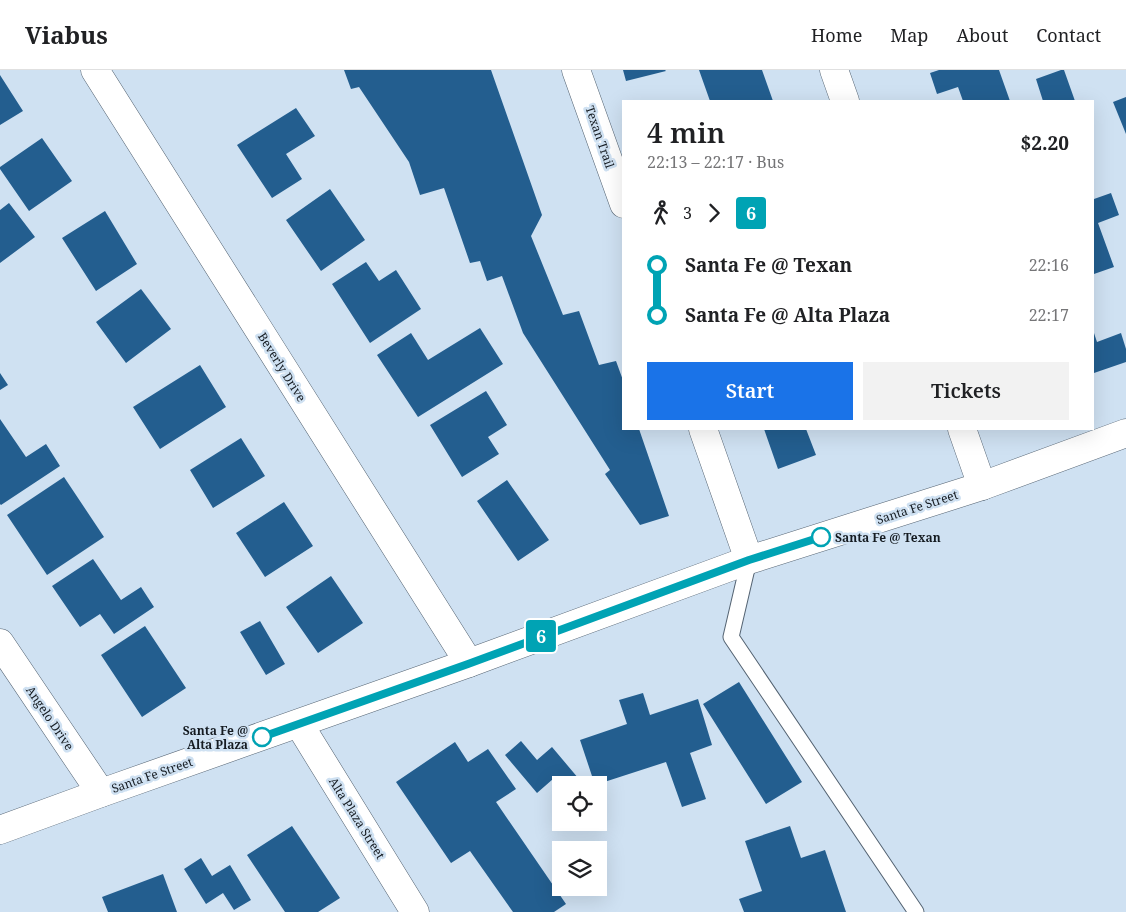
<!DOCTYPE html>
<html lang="en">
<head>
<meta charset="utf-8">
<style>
  :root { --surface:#fff; --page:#f2f2f2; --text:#202124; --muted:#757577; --line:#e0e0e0; --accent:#1a73e8 }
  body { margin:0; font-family:"Noto Serif",serif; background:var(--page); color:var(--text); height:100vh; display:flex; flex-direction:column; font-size:19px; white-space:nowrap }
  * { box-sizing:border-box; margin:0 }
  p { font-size:16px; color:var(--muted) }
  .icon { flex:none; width:28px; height:28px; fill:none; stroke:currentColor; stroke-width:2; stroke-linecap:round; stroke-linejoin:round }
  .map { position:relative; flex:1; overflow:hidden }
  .side { position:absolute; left:622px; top:30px; width:472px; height:330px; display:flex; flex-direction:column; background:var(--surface); border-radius:0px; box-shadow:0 5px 20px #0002 }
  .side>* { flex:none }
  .badge { padding:0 10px; border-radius:4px; font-size:18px; line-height:32px }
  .buttons { position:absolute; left:552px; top:706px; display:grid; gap:10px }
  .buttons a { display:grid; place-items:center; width:55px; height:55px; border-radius:0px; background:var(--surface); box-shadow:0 5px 20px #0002; font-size:25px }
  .map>.badge { position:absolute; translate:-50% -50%; box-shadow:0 0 0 2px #fff }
  .legs { display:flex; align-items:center; gap:8px; height:55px; padding:0 25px; font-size:16px }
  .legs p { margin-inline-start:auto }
  .summary { display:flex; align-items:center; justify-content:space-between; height:85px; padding:0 25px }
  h1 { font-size:28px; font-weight:600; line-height:38px }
  .action { display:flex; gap:10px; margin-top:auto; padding:10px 25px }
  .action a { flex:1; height:58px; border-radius:0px; background:var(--accent); color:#fff; font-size:20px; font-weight:600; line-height:58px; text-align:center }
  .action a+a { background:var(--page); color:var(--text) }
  ul { padding:0 25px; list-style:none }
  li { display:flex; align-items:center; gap:18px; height:50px; font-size:19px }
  li i { display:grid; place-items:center; width:8px; height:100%; margin:0 6px; background:currentColor }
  li i::after { content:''; width:12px; height:12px; margin:-6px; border:4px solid; border-radius:50%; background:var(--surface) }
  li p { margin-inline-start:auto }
  li:first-child i { background:linear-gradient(#0000 50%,currentColor 0) }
  li:last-child i { background:linear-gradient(currentColor 50%,#0000 0) }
  header { display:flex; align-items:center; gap:30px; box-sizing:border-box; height:70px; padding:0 25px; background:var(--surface); border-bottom:1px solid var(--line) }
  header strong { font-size:24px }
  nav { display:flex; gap:28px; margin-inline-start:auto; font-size:18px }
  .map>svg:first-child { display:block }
  .building { fill:#235e8f }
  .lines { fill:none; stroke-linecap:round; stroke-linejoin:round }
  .lane-casing { stroke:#546372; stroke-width:17 }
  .street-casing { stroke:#546372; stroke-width:29 }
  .secondary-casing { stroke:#546372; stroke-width:29 }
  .lane { stroke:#fff; stroke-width:15 }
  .street { stroke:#fff; stroke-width:28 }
  .secondary { stroke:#fff; stroke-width:28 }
  .line-1-casing { stroke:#fff; stroke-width:11 }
  .line-1 { stroke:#00a3b4; stroke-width:8 }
  .stop-1-dot { fill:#fff; stroke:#00a3b4; stroke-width:2.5 }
  .labels { text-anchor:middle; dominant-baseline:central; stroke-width:5; stroke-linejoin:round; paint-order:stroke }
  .street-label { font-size:12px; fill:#151b21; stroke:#cfe1f2 }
  .stop-label { font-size:12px; font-weight:bold; fill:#151b21; stroke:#cfe1f2; text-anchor:start }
</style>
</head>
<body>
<header>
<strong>Viabus</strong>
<nav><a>Home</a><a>Map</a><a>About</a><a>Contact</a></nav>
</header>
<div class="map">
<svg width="1126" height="842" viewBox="0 0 1126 842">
  <rect width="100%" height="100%" fill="#cfe1f2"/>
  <path class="building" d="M344,0H491L542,145L531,166L563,245L579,241L599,295L616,291L624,313V359H639L669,446L640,455L605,404L610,400L523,263L502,206L487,211L480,191L470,193L444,118L420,125L409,92L359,17L351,19Z
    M623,0H665L666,1L626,11Z
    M699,0H762L773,31H710Z
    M939,0H999L1010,31H963L958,17L937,24L930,3Z
    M1061,0H1064L1075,31H1043L1036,9Z
    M0,5L23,41L0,55Z
    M1126,27V64L1113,32Z
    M296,38L315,66L286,84L302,109L272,128L237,75Z
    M42,68L72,111L29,141L0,99V97Z
    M330,119L365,170L321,201L286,150Z
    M1111,123L1119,145L1098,153L1114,197L1094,204V129Z
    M9,133L35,167L0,193V140Z
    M105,141L137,194L96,221L62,168Z
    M366,192L379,211L396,200L421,239L370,273L332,214Z
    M141,219L171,259L126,293L96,252Z
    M480,258L503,294L418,347L377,285L411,263L428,290Z
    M1094,263L1097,272L1121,263L1126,279V292L1094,303Z
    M200,295L226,337L160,379L133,337Z
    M0,303L8,315L0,320Z
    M486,321L507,355L488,367L499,384L462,407L430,355Z
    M0,349L26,387L46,374L60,396L1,435L0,434Z
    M764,359H806L816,385L778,399Z
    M241,368L265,406L213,438L190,400Z
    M64,407L104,467L47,505L7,445Z
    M507,410L549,470L518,491L477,431Z
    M284,432L313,476L265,507L236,463Z
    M93,489L121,530L141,517L154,537L114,564L100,544L80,557L52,516Z
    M331,506L363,553L318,583L286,537Z
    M260,551L285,594L266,605L240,562Z
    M145,556L186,618L142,647L101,585Z
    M739,612L802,712L766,734L703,634Z
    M643,623L650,645L698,629L712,675L690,683L706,729L682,737L666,692L595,715L580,670L627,654L619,630Z
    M521,671L537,690L552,677L584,715H561V719L553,709L537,723L505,685Z
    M455,672L468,692L488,679L516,719L496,732L566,834L554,842H513L470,781L451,793L396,712Z
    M292,756L340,828L318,842H285L247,785Z
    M790,756L801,788L825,780L846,842H744L739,829L762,821L745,771Z
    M201,788L212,806L230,795L251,830L234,840L223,823L206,834L184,799Z
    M163,804L177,842H108L102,827Z"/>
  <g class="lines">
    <g class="lane-casing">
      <path id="lane" d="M749,490L731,567L916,842"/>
    </g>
    <g class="street-casing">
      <path id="street" d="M95,0L469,593
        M834,0L845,31
        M962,359L982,416
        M0,573L101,723
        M299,654L415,842"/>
    </g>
    <g class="secondary-casing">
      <path id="secondary" d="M576,0L624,134
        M703,359L749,490
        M0,760L101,723L469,593L749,490L982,416L1126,363"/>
    </g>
    <use href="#lane" class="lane"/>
    <use href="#street" class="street"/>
    <use href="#secondary" class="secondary"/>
  </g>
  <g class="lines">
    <g class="line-1-casing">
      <path id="line-1" d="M262,667L468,594L749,490L821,467"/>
    </g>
    <use href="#line-1" class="line-1"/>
  </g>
  <g class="stop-1-dot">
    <circle cx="821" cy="467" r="9"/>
    <circle cx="262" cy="667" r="9"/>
  </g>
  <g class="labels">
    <g class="street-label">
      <text transform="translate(600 67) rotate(71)">Texan Trail</text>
      <text transform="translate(282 297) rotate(58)">Beverly Drive</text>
      <text transform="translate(917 437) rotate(-18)">Santa Fe Street</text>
      <text transform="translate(50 648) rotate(56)">Angelo Drive</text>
      <text transform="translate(152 705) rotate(-19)">Santa Fe Street</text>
      <text transform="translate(357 748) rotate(58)">Alta Plaza Street</text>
    </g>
    <g class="stop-label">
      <text x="835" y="467">Santa Fe @ Texan</text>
      <text x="248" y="660" text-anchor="end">Santa Fe @<tspan x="248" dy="14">Alta Plaza</tspan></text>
    </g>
  </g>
</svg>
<div class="buttons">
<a><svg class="icon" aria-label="locate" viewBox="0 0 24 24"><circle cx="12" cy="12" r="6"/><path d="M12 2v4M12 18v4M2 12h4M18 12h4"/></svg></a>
<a><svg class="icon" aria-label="layers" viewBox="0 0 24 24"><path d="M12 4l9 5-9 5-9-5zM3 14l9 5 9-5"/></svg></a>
</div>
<b class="badge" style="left:541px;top:566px;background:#00a3b4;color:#fff">6</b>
<section class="side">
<div class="summary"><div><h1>4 min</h1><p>22:13 – 22:17 · Bus</p></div><b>$2.20</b></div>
<div class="legs"><svg class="icon" aria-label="walk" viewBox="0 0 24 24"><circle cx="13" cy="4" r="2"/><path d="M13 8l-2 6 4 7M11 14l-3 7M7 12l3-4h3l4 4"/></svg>3<svg class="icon" aria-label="forward" viewBox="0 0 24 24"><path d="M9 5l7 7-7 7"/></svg><b class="badge" style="background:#00a3b4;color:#fff">6</b></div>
<ul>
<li><i style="color:#00a3b4"></i><b>Santa Fe @ Texan</b><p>22:16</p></li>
<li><i style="color:#00a3b4"></i><b>Santa Fe @ Alta Plaza</b><p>22:17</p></li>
</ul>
<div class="action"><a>Start</a><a>Tickets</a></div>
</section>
</div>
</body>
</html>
